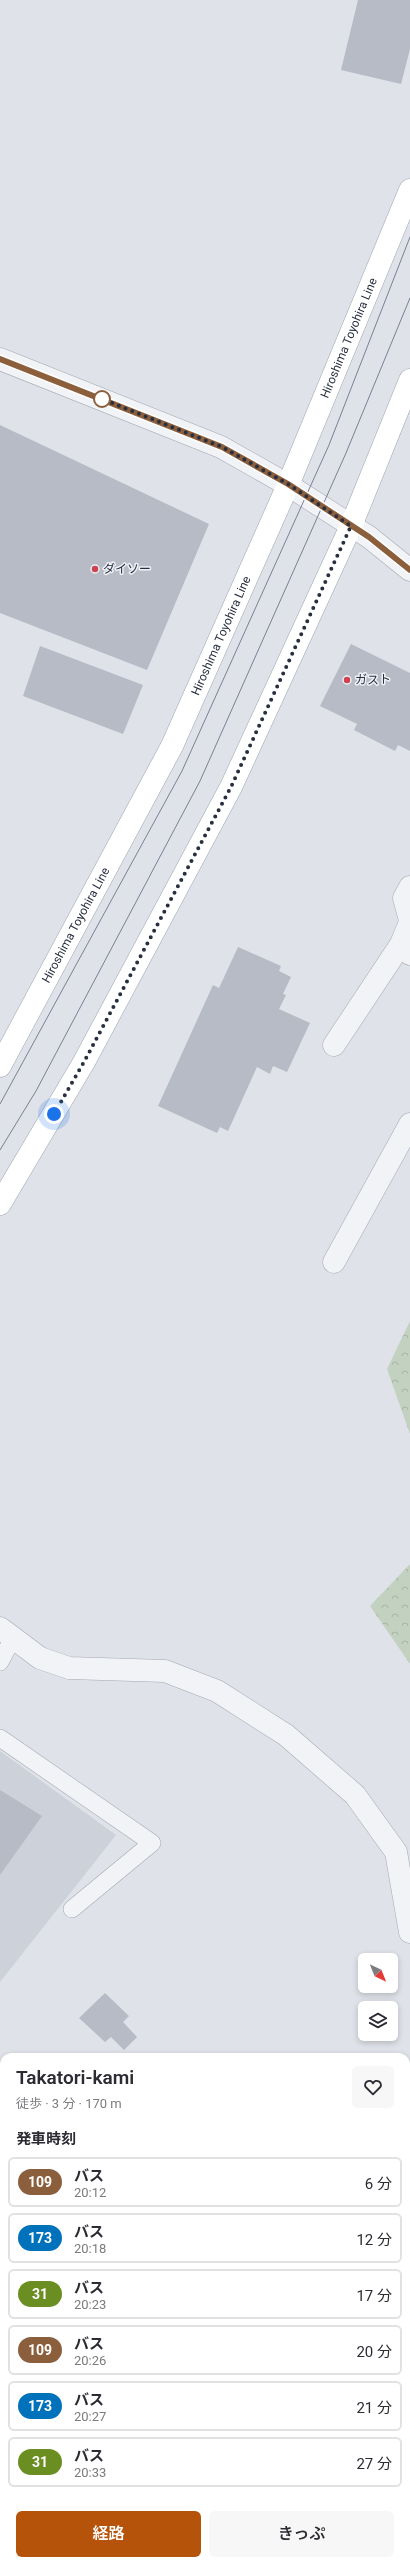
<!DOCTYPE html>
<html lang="ja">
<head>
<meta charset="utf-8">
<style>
  :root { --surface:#fff; --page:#f7f7f7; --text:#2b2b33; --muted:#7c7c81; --line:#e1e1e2; --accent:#b45309 }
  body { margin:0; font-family:Roboto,"Noto Sans JP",sans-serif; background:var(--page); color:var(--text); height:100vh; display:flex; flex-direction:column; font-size:15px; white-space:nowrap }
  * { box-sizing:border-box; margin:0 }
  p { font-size:13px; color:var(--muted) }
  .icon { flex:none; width:22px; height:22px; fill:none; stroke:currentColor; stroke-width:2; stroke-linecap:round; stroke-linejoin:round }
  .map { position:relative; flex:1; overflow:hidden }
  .side { position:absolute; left:0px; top:2053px; width:410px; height:512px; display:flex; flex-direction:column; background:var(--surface); border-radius:12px 12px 0 0; box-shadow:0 2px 6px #0003 }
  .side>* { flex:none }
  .badge { padding:0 8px; border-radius:13px; font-size:14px; line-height:26px }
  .needle { width:26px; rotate:137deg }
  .buttons { position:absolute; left:358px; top:1953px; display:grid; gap:8px }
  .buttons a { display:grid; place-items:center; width:40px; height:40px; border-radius:6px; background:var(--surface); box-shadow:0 2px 6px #0003; font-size:20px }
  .you { position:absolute; width:20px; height:20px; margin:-10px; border:3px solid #fff; border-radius:50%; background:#1a73e8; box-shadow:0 0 0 6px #1a73e833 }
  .map>.badge { position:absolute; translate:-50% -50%; box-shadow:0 0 0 2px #fff }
  h2 { padding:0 16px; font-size:15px; line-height:36px }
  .round { display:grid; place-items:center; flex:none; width:42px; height:42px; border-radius:6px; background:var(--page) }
  .summary { display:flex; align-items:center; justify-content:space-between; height:68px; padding:0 16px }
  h1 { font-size:19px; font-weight:600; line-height:30px }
  .button { display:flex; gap:8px; margin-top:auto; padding:8px 16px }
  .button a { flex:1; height:46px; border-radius:6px; background:var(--accent); color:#fff; font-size:16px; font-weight:600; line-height:46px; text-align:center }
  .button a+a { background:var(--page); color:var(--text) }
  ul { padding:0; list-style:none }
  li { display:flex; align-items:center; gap:12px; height:50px; margin:0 8px 6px; padding:0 8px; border:2px solid var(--line); border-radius:6px }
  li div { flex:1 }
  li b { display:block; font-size:15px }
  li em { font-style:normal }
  li .badge { min-width:44px; font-weight:700; text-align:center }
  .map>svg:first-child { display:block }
  .built { fill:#cdd1da }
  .forest { fill:url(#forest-crowns) }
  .building { fill:#b6bbc5 }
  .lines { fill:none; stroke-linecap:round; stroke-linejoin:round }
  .lane-casing { stroke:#a4a9b2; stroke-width:18 }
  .street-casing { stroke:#a4a9b2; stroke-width:23 }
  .primary-casing { stroke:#9ea5b4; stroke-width:23 }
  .lane { stroke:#f1f3f6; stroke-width:17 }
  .street { stroke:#f1f3f6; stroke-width:22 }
  .primary { stroke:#fff; stroke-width:22 }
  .tram { stroke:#788092; stroke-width:1 }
  .line-casing { stroke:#fff; stroke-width:9 }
  .line { stroke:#8b5e3c; stroke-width:6 }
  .walk { stroke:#282f3f; stroke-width:4; stroke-dasharray:0 7.2 }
  .stop-dot { fill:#fff; stroke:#8b5e3c; stroke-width:2 }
  .poi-dot { fill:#ce4350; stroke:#eef1f6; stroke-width:1.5 }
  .labels { text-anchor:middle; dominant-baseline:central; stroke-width:3; stroke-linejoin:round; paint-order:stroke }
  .street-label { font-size:12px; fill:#282f3f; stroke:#eef1f6 }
  .poi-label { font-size:12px; fill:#282f3f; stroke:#eef1f6; text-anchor:start }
</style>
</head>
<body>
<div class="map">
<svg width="410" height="2565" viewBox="0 0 410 2565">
  <defs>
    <pattern id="forest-crowns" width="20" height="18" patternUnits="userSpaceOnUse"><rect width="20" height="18" fill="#c3d2c0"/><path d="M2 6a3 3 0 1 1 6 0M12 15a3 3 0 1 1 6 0" fill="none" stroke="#a8b5a6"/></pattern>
  </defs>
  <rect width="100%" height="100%" fill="#dfe2e8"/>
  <path class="built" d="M0,1751L116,1835L0,1982Z"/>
  <path class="forest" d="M410,1321V1434L387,1369Z
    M410,1564V1664L370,1606Z
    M0,2110L4,2111V2347L0,2348Z"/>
  <path class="building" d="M358,0H410V49L401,84L341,70Z
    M0,425L209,524L147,670L0,613Z
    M351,644L410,673V751L398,745L395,751L354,730L357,724L320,706Z
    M40,646L143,685L123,734L23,696Z
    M238,947L281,966L279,971L291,977L283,994L286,995L279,1009L310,1023L287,1072L273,1066L270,1074L257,1067L228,1131L220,1127L217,1133L158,1106L213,985L219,988Z
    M0,1790L42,1816L0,1875Z
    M105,1993L129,2016L123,2022L137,2037L124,2050L111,2037L105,2042L79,2018Z"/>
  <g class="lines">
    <g class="lane-casing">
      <path id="lane" d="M0,1662L13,1638
        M0,1738L152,1843L72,1909"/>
    </g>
    <g class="street-casing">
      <path id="street" d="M0,359L221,447L288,485L369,537L410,570
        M410,887L404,898L410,920
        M410,922L401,944L410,954
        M334,1045L401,944
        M334,1262L410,1124
        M0,1628L40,1658L69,1668L165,1671L217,1691L286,1735L355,1795L396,1852L410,1932
        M0,2356H4
        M406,2392L410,2396
        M216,2561L224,2565
        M56,2565L58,2561"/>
    </g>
    <g class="primary-casing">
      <g id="primary">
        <path id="s1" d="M0,1066L172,746L288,485L410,190"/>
        <path d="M0,1204L84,1062L231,787L351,526L410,380"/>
      </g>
    </g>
    <use href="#lane" class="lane"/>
    <use href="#street" class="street"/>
    <use href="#primary" class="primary"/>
    <path class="tram" d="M0,1104L182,771L329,445L410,237
      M0,1150L36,1091L200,781L346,453L410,298"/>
  </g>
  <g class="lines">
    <g class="line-casing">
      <path id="line" d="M0,359L222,447L288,484L369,537L410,570"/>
    </g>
    <use href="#line" class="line"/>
    <path class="walk" d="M54,1114L84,1062L231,787L351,526L288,484L222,447L102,399"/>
  </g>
  <circle class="stop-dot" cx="102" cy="399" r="8"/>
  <g class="poi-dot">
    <circle cx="95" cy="569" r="4"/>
    <circle cx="347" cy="680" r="4"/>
  </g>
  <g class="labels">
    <g class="street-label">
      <text stroke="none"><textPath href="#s1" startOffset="808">Hiroshima Toyohira Line</textPath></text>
      <text stroke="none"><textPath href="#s1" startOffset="484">Hiroshima Toyohira Line</textPath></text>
      <text stroke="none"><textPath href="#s1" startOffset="160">Hiroshima Toyohira Line</textPath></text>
    </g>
    <g class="poi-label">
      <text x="103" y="569">ダイソー</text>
      <text x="355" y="680">ガスト</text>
    </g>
  </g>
</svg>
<div class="buttons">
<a><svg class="needle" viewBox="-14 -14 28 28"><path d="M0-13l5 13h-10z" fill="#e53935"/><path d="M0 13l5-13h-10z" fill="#7c7c81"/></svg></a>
<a><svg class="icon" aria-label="layers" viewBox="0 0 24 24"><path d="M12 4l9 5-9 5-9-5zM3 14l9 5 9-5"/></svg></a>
</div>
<div class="you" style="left:54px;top:1114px"></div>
<section class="side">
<div class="summary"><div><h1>Takatori-kami</h1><p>徒歩 · 3 分 · 170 m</p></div><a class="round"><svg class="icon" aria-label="heart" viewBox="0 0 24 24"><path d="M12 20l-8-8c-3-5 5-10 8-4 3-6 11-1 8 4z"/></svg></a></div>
<h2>発車時刻</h2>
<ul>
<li><span class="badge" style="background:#8b5e3c;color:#fff">109</span><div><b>バス</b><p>20:12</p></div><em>6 分</em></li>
<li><span class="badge" style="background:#0072bc;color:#fff">173</span><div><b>バス</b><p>20:18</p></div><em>12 分</em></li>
<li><span class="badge" style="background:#6b8e23;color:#fff">31</span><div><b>バス</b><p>20:23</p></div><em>17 分</em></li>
<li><span class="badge" style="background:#8b5e3c;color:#fff">109</span><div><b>バス</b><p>20:26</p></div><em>20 分</em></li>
<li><span class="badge" style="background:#0072bc;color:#fff">173</span><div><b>バス</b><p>20:27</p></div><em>21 分</em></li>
<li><span class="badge" style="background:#6b8e23;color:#fff">31</span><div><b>バス</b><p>20:33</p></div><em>27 分</em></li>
</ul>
<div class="button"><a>経路</a><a>きっぷ</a></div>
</section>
</div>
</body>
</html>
